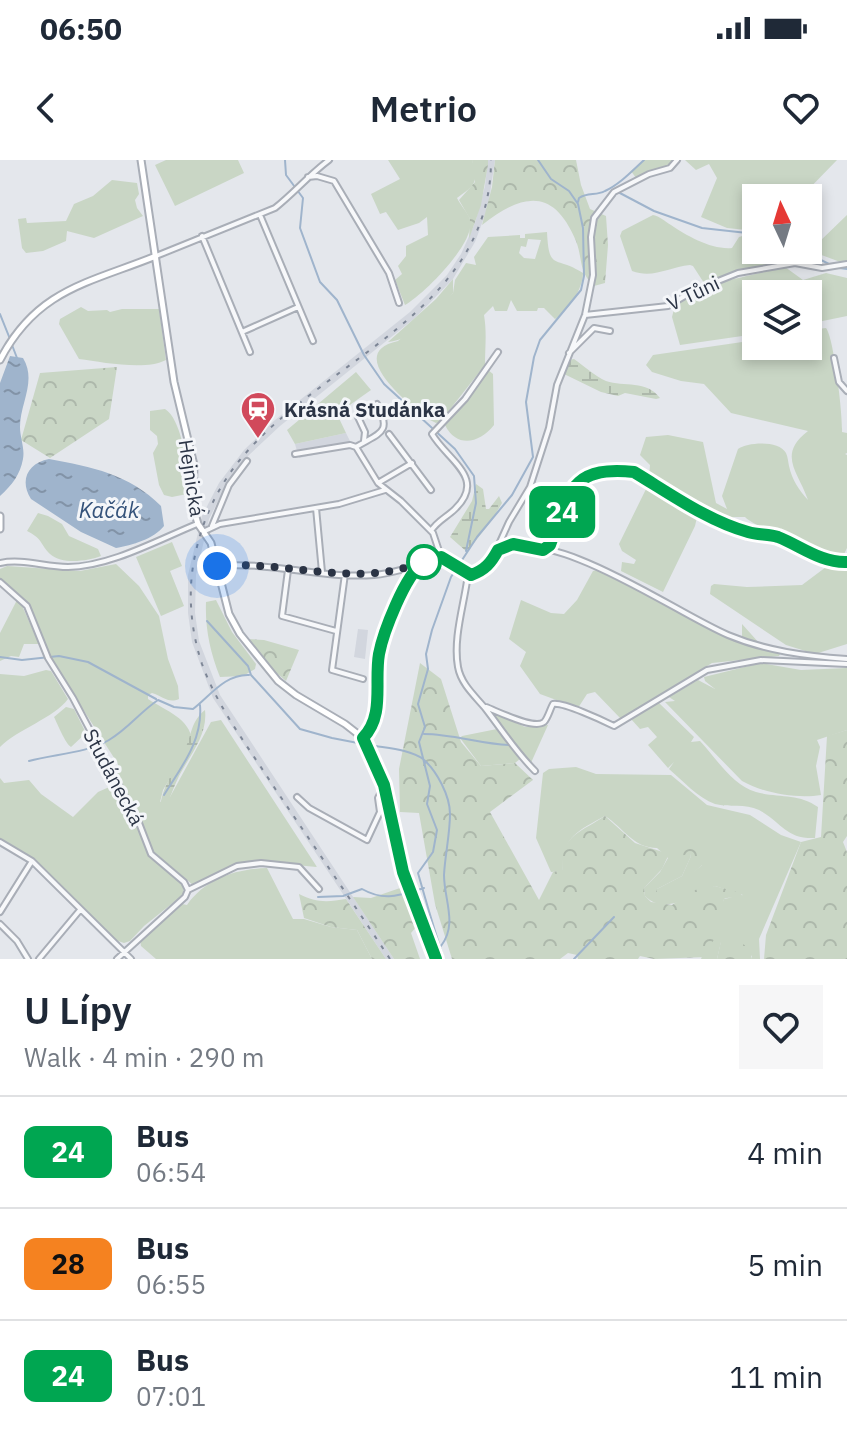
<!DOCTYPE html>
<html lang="en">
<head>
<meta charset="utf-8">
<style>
  :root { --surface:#fff; --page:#f6f6f7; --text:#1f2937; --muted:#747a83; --line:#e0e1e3 }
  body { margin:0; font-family:"IBM Plex Sans",sans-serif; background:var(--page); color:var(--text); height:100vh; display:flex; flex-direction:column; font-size:30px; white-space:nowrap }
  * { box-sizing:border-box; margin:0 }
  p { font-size:26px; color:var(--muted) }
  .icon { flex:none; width:44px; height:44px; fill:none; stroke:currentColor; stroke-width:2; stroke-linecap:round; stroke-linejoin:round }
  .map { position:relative; height:799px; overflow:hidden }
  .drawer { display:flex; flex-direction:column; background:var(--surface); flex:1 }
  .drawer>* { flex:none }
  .badge { padding:0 16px; border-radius:12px; font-size:28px; line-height:52px }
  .needle { width:52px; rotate:356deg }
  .tools { position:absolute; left:742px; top:24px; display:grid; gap:16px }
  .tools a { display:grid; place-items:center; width:80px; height:80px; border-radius:0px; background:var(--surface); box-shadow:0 4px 12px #0003; font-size:40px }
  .you { position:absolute; width:40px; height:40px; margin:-20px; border:6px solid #fff; border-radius:50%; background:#1a73e8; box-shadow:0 0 0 12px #1a73e833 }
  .map>.badge { position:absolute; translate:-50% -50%; box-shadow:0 0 0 4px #fff }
  .round { display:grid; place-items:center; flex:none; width:84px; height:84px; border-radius:0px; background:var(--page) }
  .overview { display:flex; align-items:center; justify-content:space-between; height:136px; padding:0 24px }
  h1 { font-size:38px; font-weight:600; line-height:60px }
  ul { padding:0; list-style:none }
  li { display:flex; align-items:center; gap:24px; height:112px; padding:0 24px; border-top:2px solid var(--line) }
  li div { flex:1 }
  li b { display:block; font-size:30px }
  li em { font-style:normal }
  li .badge { min-width:88px; font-weight:700; text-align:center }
  .status { display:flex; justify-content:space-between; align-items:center; height:56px; padding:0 40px; background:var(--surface); direction:ltr }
  .status svg { height:22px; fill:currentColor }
  header { display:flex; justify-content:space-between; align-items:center; height:104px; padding:0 24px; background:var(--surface); font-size:36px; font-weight:600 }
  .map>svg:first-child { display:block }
  .built { fill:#d2d6de }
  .green { fill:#c9d6c5; fill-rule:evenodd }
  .forest { fill:url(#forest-crowns) }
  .wetland { fill:url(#wetland-marsh) }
  .water { fill:url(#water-ripples) }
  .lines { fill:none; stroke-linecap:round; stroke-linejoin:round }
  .stream { stroke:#9fb4cc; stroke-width:2 }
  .street-casing { stroke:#a9aeb7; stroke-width:8 }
  .secondary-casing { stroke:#a9aeb7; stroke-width:9 }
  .street { stroke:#f7f8fa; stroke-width:4 }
  .secondary { stroke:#fff; stroke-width:5 }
  .rail { stroke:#7d8696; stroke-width:2; stroke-dasharray:4 8; stroke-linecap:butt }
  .line-casing { stroke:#fff; stroke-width:18 }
  .line { stroke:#00a651; stroke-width:12 }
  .walk { stroke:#2b3445; stroke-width:8; stroke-dasharray:0 14.4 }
  .stop-dot { fill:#fff; stroke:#00a651; stroke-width:4 }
  .labels { text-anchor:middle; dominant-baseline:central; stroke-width:6; stroke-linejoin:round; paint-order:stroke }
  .street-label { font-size:20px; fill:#2b3445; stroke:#f4f6f9 }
  .poi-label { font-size:20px; font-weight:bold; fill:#2b3445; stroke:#f4f6f9; text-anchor:start }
  .water-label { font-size:22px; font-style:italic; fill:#34527a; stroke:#f4f6f9 }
</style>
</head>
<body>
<div class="status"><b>06:50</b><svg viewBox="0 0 49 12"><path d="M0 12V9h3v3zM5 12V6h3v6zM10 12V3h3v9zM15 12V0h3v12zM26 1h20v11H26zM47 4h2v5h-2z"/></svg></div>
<header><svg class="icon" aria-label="back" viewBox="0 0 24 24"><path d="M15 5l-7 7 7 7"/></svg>Metrio<svg class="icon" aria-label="heart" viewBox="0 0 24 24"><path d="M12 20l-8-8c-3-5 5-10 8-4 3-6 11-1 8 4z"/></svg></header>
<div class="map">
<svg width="847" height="799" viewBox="0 0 847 799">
  <defs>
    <pattern id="forest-crowns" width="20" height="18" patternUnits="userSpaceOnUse" patternTransform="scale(2)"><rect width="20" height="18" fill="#c9d6c5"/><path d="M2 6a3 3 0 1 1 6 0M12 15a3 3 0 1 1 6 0" fill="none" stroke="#adb8ab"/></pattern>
    <pattern id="wetland-marsh" width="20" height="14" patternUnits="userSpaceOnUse" patternTransform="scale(2)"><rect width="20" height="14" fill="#c9d6c5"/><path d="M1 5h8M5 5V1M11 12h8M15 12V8" fill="none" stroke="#adb8ab"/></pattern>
    <pattern id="water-ripples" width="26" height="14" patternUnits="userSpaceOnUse" patternTransform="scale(2)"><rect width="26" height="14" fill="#9fb4cc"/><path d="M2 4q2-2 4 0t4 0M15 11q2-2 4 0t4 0" fill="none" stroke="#8293a7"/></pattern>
  </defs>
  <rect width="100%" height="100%" fill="#e4e7ec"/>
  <path class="built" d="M488,0H495L488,47L475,82L453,119L415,158L280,266L249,295L225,327L209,359L196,415L195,453L199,481L220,535L394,799H386L213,538L192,482L188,453V415L202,356L219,323L244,290L275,260L410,152L447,115L461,94L475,63L485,26Z
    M346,273L353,287L299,298L295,284Z
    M358,469L368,470L365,499L354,497Z"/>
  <path class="green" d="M166,0H238L244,13L175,46L155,5Z
    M388,0H472C479,23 475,25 457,38C459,43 468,53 470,59C477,82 423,135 405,145L395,120L402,114L398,106L406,96V86L428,75L427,57L419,63L398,70L386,52L380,54L371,34L400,19Z
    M644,0H676L668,8L636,18L631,11Z
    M685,0H837L800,38H756V71L727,68L701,57L717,18L709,4L696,10Z
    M112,20L137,23L139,34L135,40L137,48L143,56L94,78L67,71L66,81L43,91L26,93L22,88L18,59L26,58L27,63L66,61L74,44L93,36Z
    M653,55C661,57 664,61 671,65C687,76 712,90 732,88L739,77L749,74L756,76V90H796L808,97L806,101L739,111L704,123L693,106L690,105C669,107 653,119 632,111L620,76L622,71Z
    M847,55V102L843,103L808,90V73L818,83Z
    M547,72C549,112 555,95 583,113C583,129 568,151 555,159L544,148H538L537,151H517L511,140L507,151H495L493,146L484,155C487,173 485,187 485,205L440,262L436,263L430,260C412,247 342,193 398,181L453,133L455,120L466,103L476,105L474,97L488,77L520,75V78H525V74ZM528,79L541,80L535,99L524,98L519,93L521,86L526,87Z
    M785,107L803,120L826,113L847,118V156L808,164V134H756V174L680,185L672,157L675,145C708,121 747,117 785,107Z
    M81,147L88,151L107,150L110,152L122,149H159L166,200C145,211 102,202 79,199L59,164L60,159Z
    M826,168C834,178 843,256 842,272L847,273V293L845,294L847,295V388L842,398C825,397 756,368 745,357H734L728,360L649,317L650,305L640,295L646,277L668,275L703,282L716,343L727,349L722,336L738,289C748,282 779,280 786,293C788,297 788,302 789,306C792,320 799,330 808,340C798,311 777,295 808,271L731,253L704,224L681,221L652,212L646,205L653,195L756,180V186H808V170Z
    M488,210L493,214L494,265C480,283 457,289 445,265L466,243Z
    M356,212L371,230L337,254L346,273L295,284L287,270Z
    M165,249C183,260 189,314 187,334L172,337L164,335L159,325L153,293L158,284L157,276L150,270V251Z
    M648,325L698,353L695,366L663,432L621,411L622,402L634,404L636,400L622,391L619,384Z
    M38,353L48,356L62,364L69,376L98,389L101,396C88,401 62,405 50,394C39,383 44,380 27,371Z
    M172,382L182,406L170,411L184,446L161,456L136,397Z
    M116,404L139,426L159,456L168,499L178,526L179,539C168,544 163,536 152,533L148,535V539C166,551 190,558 192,581L163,630L160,642L170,637L211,562L221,560L317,707L274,703L235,706L194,726L153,691L146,673L118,616V604L54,504L26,441L0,420V409L7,406L80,411Z
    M830,404H847V484L815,494L786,485L710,434L711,426L714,424L747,427L802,425Z
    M597,410L615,412L622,416L628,426L672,446L726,475L742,479V464L760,484L781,492L779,496L712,503L621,559L595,532L587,534L578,548L540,534L520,506L526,492L509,479L521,440L551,453L564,454L577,440L593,411Z
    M17,440L20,441L39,484H24L19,497L11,496L0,501V473Z
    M216,440L232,472L256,504L255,509L243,516L220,517C210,492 205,468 206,442Z
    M761,503L801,510L847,508V570L817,580L820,587L816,606L821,635C797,639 763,633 742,621L665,542L675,541L669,537L698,520L715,529L705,521L704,517Z
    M46,510L51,511L68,539C54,558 18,569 0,587V514L24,516Z
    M658,542L694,577L691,582L700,581C716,598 732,625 756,632C778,638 799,633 818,647L815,678C785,679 782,662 759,650C745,643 729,648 715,644C698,638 682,620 669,609L674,602L668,608L648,585L657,577L648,567L640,569L631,559Z
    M66,547L74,549L86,573L71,587C65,583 58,565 54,557Z
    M493,552L525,567L548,565L530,605L513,586L491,553Z
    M497,569L520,599L515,603L481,606L460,578L462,576Z
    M576,607L596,614L671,615L707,645L750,655L781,675L801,682L759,779L760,799H752V796L721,782L717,799H701L724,739L743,735L715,726C694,735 664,756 645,736L644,728L660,712L668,698L657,688C633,688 624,668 605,656C577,671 561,678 563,711L551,712L536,678L543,613L549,609ZM690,694L702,705C686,718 678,726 657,729L682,716L691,696Z
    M0,618L4,623L29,620L41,634L73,657L98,632L116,624L153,699L183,724L184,734L144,766L130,781L124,783L115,780L32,697L0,678Z
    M267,708L293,759H304L331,767L357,770L372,799H156L141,786L140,779L182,744L187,745C205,719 235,709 267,708Z"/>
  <path class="forest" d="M472,0H488V5L481,45L469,79L470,59L459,40L475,22Z
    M495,0H576L581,25L590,49L606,56L608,85L605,123L594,126C578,111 583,99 576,81C553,26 522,34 482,65L492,27Z
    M453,119V133C437,151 415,180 388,182L436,139Z
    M117,207L109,259L50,298L21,280L40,213Z
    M248,479L264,480L299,490L286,521L272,509Z
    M420,503L441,519L461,582L481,606L515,603L533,620L490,652L539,740L553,712L563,710C558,677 581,672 605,656L635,683L669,694L662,709L644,728L645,736L651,742L672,745L695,730L715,726L740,733L743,737C736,740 731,736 724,739L717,771L707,797L654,799L640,796L638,799H578L577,795L568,793L560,799H452L435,744L419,653L400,652L399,609Z
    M847,570V676L843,682L847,692V799H764L766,775L801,682L821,677L827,576Z
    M700,686L705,692L702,705L688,718L666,733L655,735L657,729L682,716L691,696L690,694L678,696L677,692Z
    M403,727L417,766L411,773L420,799H394L353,737L371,738Z
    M299,734C316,743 328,742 346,739L386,799H372L357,770L331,767L304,758Z
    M727,777C739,779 750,786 752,799H717L721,781Z"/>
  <path class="wetland" d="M574,199C584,206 595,216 606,221C624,227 647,220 660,238L656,239L625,233L618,236L601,232L564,214L569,200Z
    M476,324L483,329L486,349H489L499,336L502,343L492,360L467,392L450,377L472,341Z
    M205,550C208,575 190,595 179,616C173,628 169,641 164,653H159C162,625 173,614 185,589C192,574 191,561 205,550Z"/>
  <path class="water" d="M10,196L23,198C37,221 20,243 20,267C20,278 25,288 23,299C20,315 12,325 0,336V223Z
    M49,299C92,307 129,314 161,346L164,366C154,379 132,385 116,388L81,372L31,339C19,320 28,303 49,299Z"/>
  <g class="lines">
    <path class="stream" d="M285,0L286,15L303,38L300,68L320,122L337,140L364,195L384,224L455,289L474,316L476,343L466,391
      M618,32L654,51L702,68L756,74
      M578,42L579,38C588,32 596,36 605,31C620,24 632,11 644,0
      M801,90L831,105
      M839,108L847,109
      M0,154L10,179
      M12,185L17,198
      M207,461L248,506L251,515L300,569L332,578L363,584
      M0,497L22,500L59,496L88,502L156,539
      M424,574C453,574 480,584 509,585
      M370,585C385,588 410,589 423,599C437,611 450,636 450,654C450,674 445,695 444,715C444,740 458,764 441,786
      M29,601C55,594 87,593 109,580C128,569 140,552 158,540L174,547L193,549C210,536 225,514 249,515
      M164,635C182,606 203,580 200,545
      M318,737L343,736L362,729C385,742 400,735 424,728
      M444,799C434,770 426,741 418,713L433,692L437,670L427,644L430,626L419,582L425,567L418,544L428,509L426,494L432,470L451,417L477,377L512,335L533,297L526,242L534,197L540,180L581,130L584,116L583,68L578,44L569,31L551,19L538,0
      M574,799L614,757"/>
    <g class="street-casing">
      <path id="street" d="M308,17L317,16L334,21L389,113L399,143
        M260,55L313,181
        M202,76L250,192
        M156,96L275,48C294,33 309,15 329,0
        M585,155L668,146L693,131L738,113L795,103L822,108L847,104
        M242,172L298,147
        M569,193L594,168L610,171
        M834,198L839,222L847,231
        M358,257L365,272L364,281
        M389,274L431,330
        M356,287C379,273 393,273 377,244
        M295,294L350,285L356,287L378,323L401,341L433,373L441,397L471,415
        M378,323L412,303
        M316,348L322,412
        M212,366L229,325L247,301
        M205,371L220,364L339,344L385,330
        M431,371C437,361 447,357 455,349C487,318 448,301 432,274L465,239L498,192
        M498,390C557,367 672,451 728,475C766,491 806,496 847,499
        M543,390L550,385C569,334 568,305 634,312C669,333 708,361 748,372C758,375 769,374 778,377C802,386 821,403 847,402
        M0,403C22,398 45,407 68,407C109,407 160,379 197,364
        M217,406C269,401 321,419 374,415C397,413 419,404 441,397
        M288,410L282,456L336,471
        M345,414L332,510L363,519
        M0,422L27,446L48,498L73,538L139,663L151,694L184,722L188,730L185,737L117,799
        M486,547C497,551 534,570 544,562C548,558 550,549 553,544C563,542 602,560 614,566L707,510L761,500L847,504
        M363,577C385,555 374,523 379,494C385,462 402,431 421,405
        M535,611C515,591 502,570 485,548C475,536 461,524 458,507C453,480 463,448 467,421L471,415L481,412L491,402L509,362L530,327L549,268L557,225L585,155L593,115L591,77L594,58L614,32L649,14L670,8L677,0
        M297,637L309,648L367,680L380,652L378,638L384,626
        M0,682L32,701L131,799
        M188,730L237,706L261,703L299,707L319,729
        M0,752L32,701
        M0,764L17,781L28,799
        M39,799L80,750"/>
    </g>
    <g class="secondary-casing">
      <path id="secondary" d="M141,0L174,222L194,305L193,347L198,364L211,383L229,454L240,474L278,521L296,535L345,564L363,578L368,586L384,625L403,712L436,799
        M0,200C37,129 89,123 156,96
        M0,356V369"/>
    </g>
    <use href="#street" class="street"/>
    <use href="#secondary" class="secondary"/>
    <path class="rail" d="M390,799C351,740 311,682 272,624C247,585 218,548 202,504C190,468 187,428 196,391C204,355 220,323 244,295C327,198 491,150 491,0"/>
  </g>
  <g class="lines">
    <g class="line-casing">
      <path id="line" d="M436,799L403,712L384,625L363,578C385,555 374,523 379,494C383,473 405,415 423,403C427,400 436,399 441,397L471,415C485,410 491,403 498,390L513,384L543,390L550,385C569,334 569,305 634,312C669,333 708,361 748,372C758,375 769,374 778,377C801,386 821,403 847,402"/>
    </g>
    <use href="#line" class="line"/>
    <path class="walk" d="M217,406C289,400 352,429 424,402"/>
  </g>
  <defs>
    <g id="station-pin" transform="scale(1.8)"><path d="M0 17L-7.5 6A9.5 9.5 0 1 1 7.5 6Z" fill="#d1495b" stroke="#f4f6f9"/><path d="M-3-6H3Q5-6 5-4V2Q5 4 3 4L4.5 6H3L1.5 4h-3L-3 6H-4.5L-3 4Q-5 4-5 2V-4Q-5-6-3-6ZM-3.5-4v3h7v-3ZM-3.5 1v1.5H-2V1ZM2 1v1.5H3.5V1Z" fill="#fff"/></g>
  </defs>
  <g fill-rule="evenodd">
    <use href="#station-pin" x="258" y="249"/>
  </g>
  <circle class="stop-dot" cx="424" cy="402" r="16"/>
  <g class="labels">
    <g class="street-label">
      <text transform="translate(693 133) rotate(-25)">V Tůni</text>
      <text transform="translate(192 318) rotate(81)">Hejnická</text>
      <text transform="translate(114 617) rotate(62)">Studánecká</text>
    </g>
    <g class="poi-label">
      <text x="284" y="249">Krásná Studánka</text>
    </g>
    <g class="water-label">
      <text x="109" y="349">Kačák</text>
    </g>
  </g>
</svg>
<div class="tools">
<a><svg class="needle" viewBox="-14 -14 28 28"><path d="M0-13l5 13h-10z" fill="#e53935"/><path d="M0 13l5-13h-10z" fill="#747a83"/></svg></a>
<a><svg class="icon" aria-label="layers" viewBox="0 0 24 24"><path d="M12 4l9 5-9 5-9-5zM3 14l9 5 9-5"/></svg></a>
</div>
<div class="you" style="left:217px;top:406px"></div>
<b class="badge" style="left:562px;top:352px;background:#00a651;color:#fff">24</b>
</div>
<section class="drawer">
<div class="overview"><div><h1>U Lípy</h1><p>Walk · 4 min · 290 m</p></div><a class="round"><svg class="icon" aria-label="heart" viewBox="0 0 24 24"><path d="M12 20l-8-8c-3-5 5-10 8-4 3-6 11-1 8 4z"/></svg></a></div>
<ul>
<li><span class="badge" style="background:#00a651;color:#fff">24</span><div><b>Bus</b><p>06:54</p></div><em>4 min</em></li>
<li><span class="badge" style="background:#f58220;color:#111">28</span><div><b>Bus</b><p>06:55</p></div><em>5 min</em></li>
<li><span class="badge" style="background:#00a651;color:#fff">24</span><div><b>Bus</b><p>07:01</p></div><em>11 min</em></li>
</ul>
</section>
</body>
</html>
